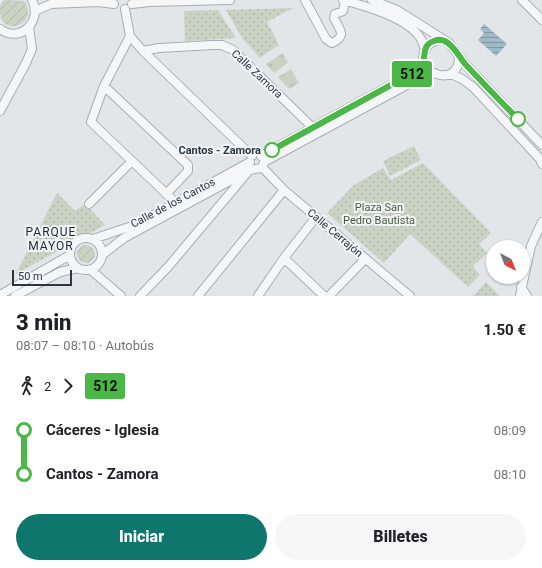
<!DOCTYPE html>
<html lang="es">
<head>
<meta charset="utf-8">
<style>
  :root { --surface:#fff; --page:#f6f6f6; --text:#202124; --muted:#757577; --accent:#0f766e }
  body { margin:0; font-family:Roboto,sans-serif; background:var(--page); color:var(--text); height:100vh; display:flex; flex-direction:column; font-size:15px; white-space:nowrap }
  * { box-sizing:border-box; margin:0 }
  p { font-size:13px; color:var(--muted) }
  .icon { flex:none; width:22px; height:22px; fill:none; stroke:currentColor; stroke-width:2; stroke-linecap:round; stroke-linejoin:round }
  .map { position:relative; height:296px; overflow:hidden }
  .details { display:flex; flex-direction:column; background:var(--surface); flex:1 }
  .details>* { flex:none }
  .badge { padding:0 8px; border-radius:3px; font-size:14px; line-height:26px }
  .needle { width:26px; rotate:138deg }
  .fabs { position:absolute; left:486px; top:240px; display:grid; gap:8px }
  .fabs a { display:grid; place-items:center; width:44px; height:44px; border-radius:50%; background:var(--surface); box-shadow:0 1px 3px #0004; font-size:20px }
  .scale { position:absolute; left:12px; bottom:10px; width:60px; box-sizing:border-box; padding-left:4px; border:2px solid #2b3640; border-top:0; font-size:11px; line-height:14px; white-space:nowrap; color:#2b3640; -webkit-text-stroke:3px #f1f5f7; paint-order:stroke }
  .map>.badge { position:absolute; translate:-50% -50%; box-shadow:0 0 0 2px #fff }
  .legs { display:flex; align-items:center; gap:6px; height:44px; padding:0 16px; font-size:13px }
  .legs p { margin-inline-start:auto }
  .head { display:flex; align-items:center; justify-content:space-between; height:68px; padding:0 16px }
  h1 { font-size:22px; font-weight:800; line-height:30px }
  .action { display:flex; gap:8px; margin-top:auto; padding:8px 16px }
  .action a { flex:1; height:46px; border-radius:24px; background:var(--accent); color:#fff; font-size:16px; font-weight:800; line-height:46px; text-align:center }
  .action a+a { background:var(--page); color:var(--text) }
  ul { padding:0 16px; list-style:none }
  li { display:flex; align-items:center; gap:14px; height:44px; font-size:15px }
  li i { display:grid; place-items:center; width:6px; height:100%; margin:0 5px; background:currentColor }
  li i::after { content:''; width:10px; height:10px; margin:-5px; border:3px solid; border-radius:50%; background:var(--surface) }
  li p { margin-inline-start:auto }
  li:first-child i { background:linear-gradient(#0000 50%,currentColor 0) }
  li:last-child i { background:linear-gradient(currentColor 50%,#0000 0) }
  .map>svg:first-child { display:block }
  .grass { fill:url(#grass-tufts) }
  .park { fill:url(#park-dots) }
  .garden { fill:url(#garden-furrows) }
  .water { fill:url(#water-rules) }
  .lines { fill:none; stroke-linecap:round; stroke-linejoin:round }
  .minor-casing { stroke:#a7aeb3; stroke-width:10 }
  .minor { stroke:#f4f6f8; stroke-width:8 }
  .line-1-casing { stroke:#fff; stroke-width:9 }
  .line-1 { stroke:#4ab747; stroke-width:6 }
  .stop-1-dot { fill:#fff; stroke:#4ab747; stroke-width:2 }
  .labels { text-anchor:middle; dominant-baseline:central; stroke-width:4; stroke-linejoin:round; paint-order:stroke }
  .street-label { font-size:11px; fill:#2b3640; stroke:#f1f5f7 }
  .stop-label { font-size:11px; font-weight:bold; fill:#2b3640; stroke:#f1f5f7; text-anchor:end }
  .park-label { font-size:11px; fill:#455a3a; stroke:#f1f5f7 }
  .neighbourhood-label { font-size:12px; letter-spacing:1px; fill:#1d2731; stroke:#f1f5f7 }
</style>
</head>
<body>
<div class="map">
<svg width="542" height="296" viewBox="0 0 542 296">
  <defs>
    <pattern id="grass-tufts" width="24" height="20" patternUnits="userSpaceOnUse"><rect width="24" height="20" fill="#cad2c4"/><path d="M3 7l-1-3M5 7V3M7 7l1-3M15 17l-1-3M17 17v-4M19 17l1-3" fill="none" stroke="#aeb5a9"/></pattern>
    <pattern id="park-dots" width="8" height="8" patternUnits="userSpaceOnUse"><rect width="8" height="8" fill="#cad2c4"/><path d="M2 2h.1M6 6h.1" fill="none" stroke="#aeb5a9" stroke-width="1.8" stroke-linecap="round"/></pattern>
    <pattern id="garden-furrows" width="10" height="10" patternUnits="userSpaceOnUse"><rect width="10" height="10" fill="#cad2c4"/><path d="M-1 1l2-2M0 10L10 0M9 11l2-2" fill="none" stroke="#aeb5a9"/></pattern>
    <pattern id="water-rules" width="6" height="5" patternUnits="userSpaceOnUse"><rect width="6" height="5" fill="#a0b9c6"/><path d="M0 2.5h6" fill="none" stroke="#8397a2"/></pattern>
  </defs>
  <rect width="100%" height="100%" fill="#e2e6e9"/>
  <path class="grass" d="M283,53L288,63L274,73L266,64Z
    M291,69L299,83L289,89L278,77Z"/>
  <path class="park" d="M293,8L267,22L279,45L260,58L242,38L226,10Z
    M218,10L236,38L185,41L184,11Z
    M414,146L421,160L390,176L383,161Z
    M423,163L491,233L479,244L487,253L473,266L480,275L468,287L410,234L384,263L327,213L354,185L383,168L391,180Z
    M57,193L75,211L85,204L105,225L16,274Z
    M486,282L500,296H473Z"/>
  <path class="garden" d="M4,0L24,1C41,24 0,39 0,11C0,6 0,4 4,0Z
    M77 254a9 9 0 1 1 18 0a9 9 0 1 1-18 0Z"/>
  <path class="water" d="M484,24L507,44L496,56L478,40L484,33L480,29Z"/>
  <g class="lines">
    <g class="minor-casing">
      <path id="minor" d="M305,0L326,39L332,43C347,36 340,30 334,18L335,14L343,11L345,1
        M343,0C365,6 409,18 421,39C423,42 424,47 425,51
        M372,0L397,10L449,43L467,66L542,145
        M522,0L542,20
        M132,4L149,2L230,0
        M125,9L130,36L104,86L91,122L175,202
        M35,11L51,4L98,2L114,4
        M0,29C20,44 43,21 32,0
        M130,36L143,51L252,156
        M442,40C435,40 430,42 426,48C412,73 459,90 459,57
        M143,51L159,48L213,45H222L233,50L313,128
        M451,74L462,79L473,87L540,159L542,164
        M104,86L188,165V171L166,194
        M0,111L26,63L32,49L29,27
        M261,156L413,73L420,67L424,61
        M264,162L418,79L433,73
        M262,167L284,190L410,296
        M89,204L132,161
        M70 254a16 16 0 1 1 32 0a16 16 0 1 1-32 0Z
        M93,239L135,225L250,162
        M102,255L124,238L250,170L261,168L264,163
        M284,258L324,296
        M91,270L121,296
        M521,287L527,296
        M0,295L70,255
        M15,296L60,272L78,268
        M140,296L168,267L247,173
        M198,296L284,190
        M258,296L284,258L316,217
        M329,296L365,259
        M520,296L531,246L542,222"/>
    </g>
    <use href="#minor" class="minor"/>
  </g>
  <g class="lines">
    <g class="line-1-casing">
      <path id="line-1" d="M272,150L413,73C417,70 421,67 423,62C426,54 422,45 434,41C439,39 444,40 448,43C456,49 460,58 466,65C483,83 500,101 518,119"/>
    </g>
    <use href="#line-1" class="line-1"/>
  </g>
  <g class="stop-1-dot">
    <circle cx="518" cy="119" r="7"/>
    <circle cx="272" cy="150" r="7"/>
  </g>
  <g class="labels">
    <g class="street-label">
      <text transform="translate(257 74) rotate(43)">Calle Zamora</text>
      <text transform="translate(173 203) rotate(-28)">Calle de los Cantos</text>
      <text transform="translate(335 233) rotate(40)">Calle Cerrajón</text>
    </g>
    <g class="stop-label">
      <text x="261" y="150">Cantos - Zamora</text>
    </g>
    <g class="park-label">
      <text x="379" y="207">Plaza San<tspan x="379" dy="13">Pedro Bautista</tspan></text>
    </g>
    <g class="neighbourhood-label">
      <text x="51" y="232">PARQUE<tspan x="51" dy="14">MAYOR</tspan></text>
    </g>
  </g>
</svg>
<div class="fabs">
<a><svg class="needle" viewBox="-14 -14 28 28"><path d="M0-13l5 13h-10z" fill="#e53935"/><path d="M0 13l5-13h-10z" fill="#757577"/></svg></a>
</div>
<div class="scale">50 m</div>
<b class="badge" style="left:412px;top:74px;background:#4ab747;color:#111">512</b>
</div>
<section class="details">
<div class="head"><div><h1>3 min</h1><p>08:07 – 08:10 · Autobús</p></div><b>1.50 €</b></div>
<div class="legs"><svg class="icon" aria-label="walk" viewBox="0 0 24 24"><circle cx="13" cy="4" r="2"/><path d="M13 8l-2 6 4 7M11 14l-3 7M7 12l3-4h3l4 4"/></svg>2<svg class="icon" aria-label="forward" viewBox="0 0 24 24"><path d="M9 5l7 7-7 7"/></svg><b class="badge" style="background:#4ab747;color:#111">512</b></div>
<ul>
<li><i style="color:#4ab747"></i><b>Cáceres - Iglesia</b><p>08:09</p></li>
<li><i style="color:#4ab747"></i><b>Cantos - Zamora</b><p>08:10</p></li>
</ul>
<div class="action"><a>Iniciar</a><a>Billetes</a></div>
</section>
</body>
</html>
